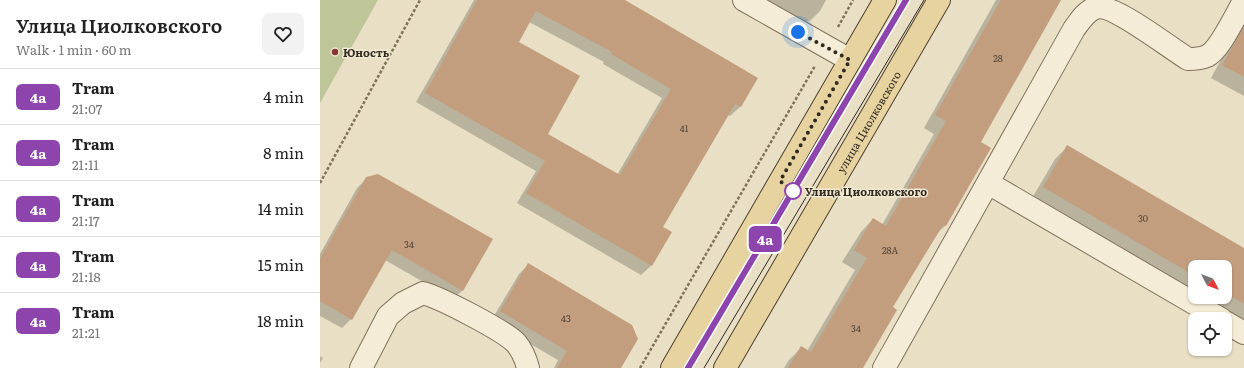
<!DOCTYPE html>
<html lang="en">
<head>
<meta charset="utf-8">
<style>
  :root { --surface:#fff; --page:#f2f2f2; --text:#222; --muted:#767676; --line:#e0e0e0 }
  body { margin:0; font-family:Literata,serif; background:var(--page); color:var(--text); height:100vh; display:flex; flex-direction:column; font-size:15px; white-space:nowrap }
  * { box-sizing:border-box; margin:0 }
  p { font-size:13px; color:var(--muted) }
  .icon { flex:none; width:22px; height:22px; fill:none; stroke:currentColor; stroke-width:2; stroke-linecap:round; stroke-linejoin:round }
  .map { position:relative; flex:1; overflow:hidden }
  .sheet { display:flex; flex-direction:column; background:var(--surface); width:320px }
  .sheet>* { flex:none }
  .badge { padding:0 8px; border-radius:6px; font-size:14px; line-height:26px }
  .needle { width:26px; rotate:131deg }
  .controls { position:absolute; left:868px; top:260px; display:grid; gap:8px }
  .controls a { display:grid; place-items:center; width:44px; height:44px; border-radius:8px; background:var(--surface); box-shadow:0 1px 3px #0004; font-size:20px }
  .you { position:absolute; width:20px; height:20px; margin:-10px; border:3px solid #fff; border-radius:50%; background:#1a73e8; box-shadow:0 0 0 6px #1a73e833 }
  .map>.badge { position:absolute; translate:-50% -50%; box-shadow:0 0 0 2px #fff }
  .round { display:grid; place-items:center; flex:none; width:42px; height:42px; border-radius:8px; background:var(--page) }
  .head { display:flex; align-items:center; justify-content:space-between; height:68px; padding:0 16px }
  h1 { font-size:19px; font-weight:600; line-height:30px }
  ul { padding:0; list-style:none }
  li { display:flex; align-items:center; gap:12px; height:56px; padding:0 16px; border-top:1px solid var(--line) }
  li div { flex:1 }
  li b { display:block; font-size:15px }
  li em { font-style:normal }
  li .badge { min-width:44px; font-weight:700; text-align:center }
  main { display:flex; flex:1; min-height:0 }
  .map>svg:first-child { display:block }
  .green { fill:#bec599 }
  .shadow { fill:#0003; fill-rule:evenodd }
  .building { fill:#c29d7e; fill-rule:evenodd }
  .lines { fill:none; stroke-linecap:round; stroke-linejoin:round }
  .minor-casing { stroke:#81715d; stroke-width:24 }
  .major-casing { stroke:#4f4030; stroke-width:24 }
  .path { stroke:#81715d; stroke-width:2.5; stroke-dasharray:3 2; stroke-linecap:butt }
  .minor { stroke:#f4ecd6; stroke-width:22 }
  .major { stroke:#e7d3a0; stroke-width:22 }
  .tram { stroke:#32291f; stroke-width:1 }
  .line-casing { stroke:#fff; stroke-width:9 }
  .line { stroke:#8e44ad; stroke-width:6 }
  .walk { stroke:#32291f; stroke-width:4; stroke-dasharray:0 7.2 }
  .poi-dot { fill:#883634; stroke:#f1e9d2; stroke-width:1.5 }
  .stop-dot { fill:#fff; stroke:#8e44ad; stroke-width:2 }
  .labels { text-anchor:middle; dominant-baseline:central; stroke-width:3; stroke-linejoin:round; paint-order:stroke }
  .number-label { font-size:9px; fill:#564637 }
  .poi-label { font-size:11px; font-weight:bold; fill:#32291f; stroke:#f1e9d2; text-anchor:start }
  .street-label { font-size:11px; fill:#32291f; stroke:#f1e9d2 }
  .stop-label { font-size:11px; font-weight:bold; fill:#32291f; stroke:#f1e9d2; text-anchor:start }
</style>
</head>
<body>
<main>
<section class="sheet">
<div class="head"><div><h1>Улица Циолковского</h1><p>Walk · 1 min · 60 m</p></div><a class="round"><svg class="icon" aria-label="heart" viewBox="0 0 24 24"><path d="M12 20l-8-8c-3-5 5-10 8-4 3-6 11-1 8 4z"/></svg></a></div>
<ul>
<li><span class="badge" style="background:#8e44ad;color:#fff">4а</span><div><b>Tram</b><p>21:07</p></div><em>4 min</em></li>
<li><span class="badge" style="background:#8e44ad;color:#fff">4а</span><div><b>Tram</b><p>21:11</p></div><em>8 min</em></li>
<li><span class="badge" style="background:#8e44ad;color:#fff">4а</span><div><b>Tram</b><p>21:17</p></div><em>14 min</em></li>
<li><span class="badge" style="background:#8e44ad;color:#fff">4а</span><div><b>Tram</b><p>21:18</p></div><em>15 min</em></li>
<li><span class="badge" style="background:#8e44ad;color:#fff">4а</span><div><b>Tram</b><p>21:21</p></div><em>18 min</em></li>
</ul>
</section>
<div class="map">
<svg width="924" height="368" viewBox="0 0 924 368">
  <rect width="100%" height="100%" fill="#e8dfc4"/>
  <path class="green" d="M0,0H58L0,103Z"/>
  <path class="shadow" d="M154,0H304L437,78L420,107L410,116L407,115L342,228L350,233L331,266L321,275L197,203L216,171L96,102ZM209,22L284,62L283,64L342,98L297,175L226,134L197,43Z
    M433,0H506L500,11L491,20L477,25Z
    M676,0H740L659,142L625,226L615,235L571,308L542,368H464L469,360L481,348L487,351L535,270L522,262L541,232L553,219L562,225L614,134L604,128Z
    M924,18V96L891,78Z
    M748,146L924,249V323L879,297H905V267H875V295L711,200L735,159Z
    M47,178L143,290L133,299L65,260L31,319L22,328L0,316V254L37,188Z
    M208,265L300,368H234L238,360L171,321L199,274Z
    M0,356L3,358L0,363Z"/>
  <path class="building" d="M157,0H305L438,78L421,107L415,104L343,227L352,232L332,266L206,193L225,161L105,93ZM216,11L292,52L291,54L351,89L300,175L228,134L260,76L199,42Z
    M681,0H741L661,142L671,148L626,226L623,225L573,307L577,310L543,368H468L481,346L491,352L547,258L534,250L553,218L566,226L626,121L615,115Z
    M924,27V77L902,65Z
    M747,145L924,248V304L905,293V267H875V276L723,187Z
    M58,174L173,239L143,291L72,250L32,320L0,301V259L46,177Z
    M208,263L312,325L318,339L301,368H237L247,351L180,311Z"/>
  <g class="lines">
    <g class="minor-casing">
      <path id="minor" d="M424,0L530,60
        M668,183L901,319
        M905,322L924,333
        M41,368L68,316L83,303L103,293C121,298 183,330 196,343C201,349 206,360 208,368
        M564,368L754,29C760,21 765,12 775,8C792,2 851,49 868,59C875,59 880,59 887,56C900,50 916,14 924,1"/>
    </g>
    <g class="major-casing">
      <g id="major">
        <path d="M352,368L565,0"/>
        <path id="s1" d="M405,368L619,0"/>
      </g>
    </g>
    <path class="path" d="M518,27L533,0
      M0,183L100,0
      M320,368L495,66"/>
    <use href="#minor" class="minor"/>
    <use href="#major" class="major"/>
    <path class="tram" d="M368,368L586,0
      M384,368L604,0"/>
  </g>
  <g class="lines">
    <g class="line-casing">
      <path id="line" d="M368,368L586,0"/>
    </g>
    <use href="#line" class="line"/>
    <path class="walk" d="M473,191L460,181L530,60L478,32"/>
  </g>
  <circle class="poi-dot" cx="15" cy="52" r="4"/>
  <circle class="stop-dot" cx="473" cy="191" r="8"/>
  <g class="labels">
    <g class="number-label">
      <text x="678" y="58">28</text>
      <text x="364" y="128">41</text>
      <text x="823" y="218">30</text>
      <text x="89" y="244">34</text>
      <text x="570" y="250">28А</text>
      <text x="246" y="318">43</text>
      <text x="536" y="328">34</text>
    </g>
    <g class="poi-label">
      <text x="23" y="52">Юность</text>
    </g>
    <g class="street-label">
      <text stroke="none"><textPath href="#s1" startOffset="285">улица Циолковского</textPath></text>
    </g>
    <g class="stop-label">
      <text x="485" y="191">Улица Циолковского</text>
    </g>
  </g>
</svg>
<div class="controls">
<a><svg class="needle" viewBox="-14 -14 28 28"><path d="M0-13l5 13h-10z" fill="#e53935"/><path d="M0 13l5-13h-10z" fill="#767676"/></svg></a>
<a><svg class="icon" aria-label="locate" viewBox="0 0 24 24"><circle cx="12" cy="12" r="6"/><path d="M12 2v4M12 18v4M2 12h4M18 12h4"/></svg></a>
</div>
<div class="you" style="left:478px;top:32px"></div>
<b class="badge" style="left:445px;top:239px;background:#8e44ad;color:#fff">4а</b>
</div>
</main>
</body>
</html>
